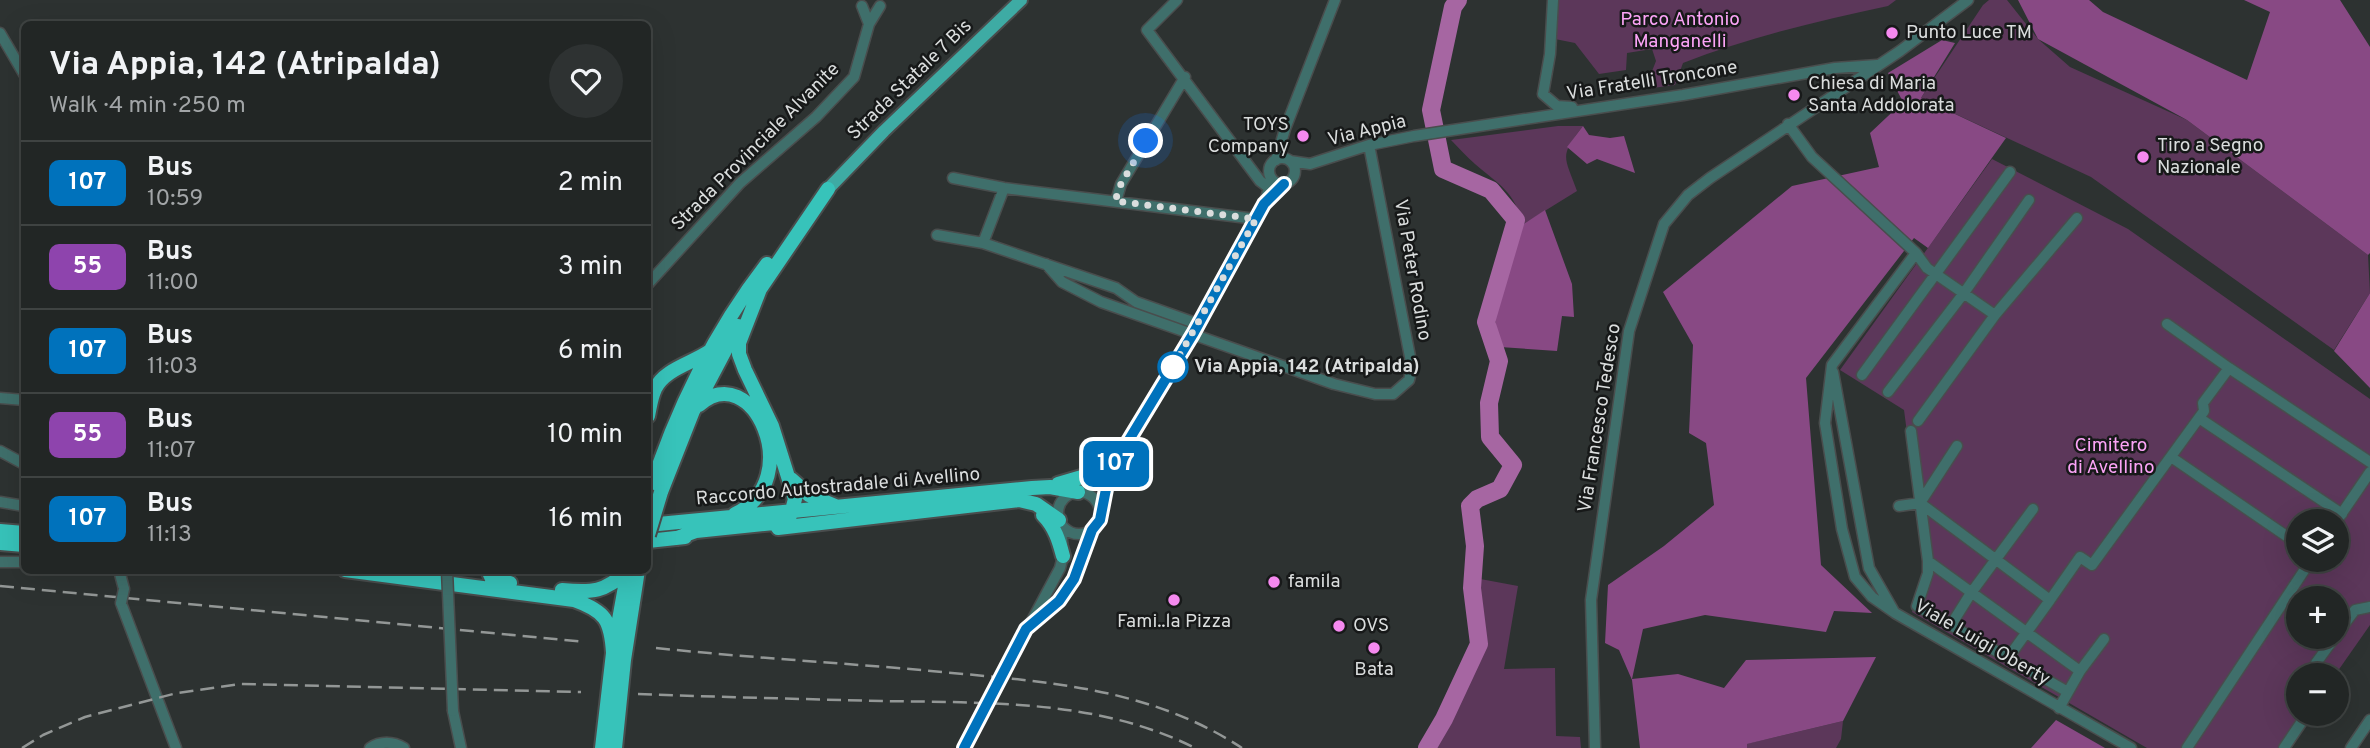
<!DOCTYPE html>
<html lang="en">
<head>
<meta charset="utf-8">
<style>
  :root { --surface:#222625; --page:#2e3232; --text:#f1f3f6; --muted:#a2a5a7; --line:#3f4342 }
  body { margin:0; font-family:Overpass,sans-serif; background:var(--page); color:var(--text); height:100vh; display:flex; flex-direction:column; font-size:26px; white-space:nowrap }
  * { box-sizing:border-box; margin:0 }
  p { font-size:23px; color:var(--muted) }
  .icon { flex:none; width:38px; height:38px; fill:none; stroke:currentColor; stroke-width:2; stroke-linecap:round; stroke-linejoin:round }
  .map { position:relative; flex:1; overflow:hidden }
  .panel { position:absolute; left:21px; top:21px; width:630px; height:553px; display:flex; flex-direction:column; background:var(--surface); border-radius:10px; box-shadow:0 7px 28px #0002,0 0 0 2px var(--line) }
  .panel>* { flex:none }
  .badge { padding:0 14px; border-radius:10px; font-size:24px; line-height:46px }
  .buttons { position:absolute; left:2286px; top:509px; display:grid; gap:14px }
  .buttons a { display:grid; place-items:center; width:63px; height:63px; border-radius:50%; background:var(--surface); box-shadow:0 7px 28px #0002,0 0 0 2px var(--line); font-size:35px }
  .you { position:absolute; width:35px; height:35px; margin:-18px; border:5px solid #fff; border-radius:50%; background:#1a73e8; box-shadow:0 0 0 10px #1a73e833 }
  .map>.badge { position:absolute; translate:-50% -50%; box-shadow:0 0 0 4px #fff }
  .round { display:grid; place-items:center; flex:none; width:74px; height:74px; border-radius:37px; background:var(--page) }
  .summary { display:flex; align-items:center; justify-content:space-between; height:119px; padding:0 28px }
  h1 { font-size:33px; font-weight:700; line-height:52px }
  ul { padding:0; list-style:none }
  li { display:flex; align-items:center; gap:21px; height:84px; padding:0 28px; border-top:2px solid var(--line) }
  li div { flex:1 }
  li b { display:block; font-size:26px }
  li em { font-style:normal }
  li .badge { min-width:77px; font-weight:700; text-align:center }
  .map>svg:first-child { display:block }
  .green { fill:#5c375a; fill-rule:evenodd }
  .forest { fill:#884984 }
  .lines { fill:none; stroke-linecap:round; stroke-linejoin:round }
  .river { stroke:#a666a2; stroke-width:18 }
  .minor-casing { stroke:#494d4d; stroke-width:13 }
  .major-casing { stroke:#494d4d; stroke-width:16 }
  .highway-casing { stroke:#494d4d; stroke-width:18 }
  .minor { stroke:#3f6f6b; stroke-width:10 }
  .major { stroke:#3eaba4; stroke-width:12 }
  .highway { stroke:#37c3ba; stroke-width:14 }
  .rail { stroke:#939796; stroke-width:2.5; stroke-dasharray:14 7; stroke-linecap:butt }
  .minor-bridge-casing { stroke:#494d4d; stroke-width:13; stroke-linecap:butt }
  .highway-bridge-casing { stroke:#494d4d; stroke-width:18; stroke-linecap:butt }
  .minor-bridge { stroke:#3f6f6b; stroke-width:10 }
  .highway-bridge { stroke:#37c3ba; stroke-width:14 }
  .line-casing { stroke:#fff; stroke-width:16 }
  .line { stroke:#0072bc; stroke-width:10 }
  .walk { stroke:#dadddd; stroke-width:7; stroke-dasharray:0 12.6 }
  .poi-dot { fill:#f589ef; stroke:#171919; stroke-width:2.5 }
  .stop-dot { fill:#fff; stroke:#0072bc; stroke-width:3.5 }
  .labels { text-anchor:middle; dominant-baseline:central; stroke-width:5; stroke-linejoin:round; paint-order:stroke }
  .park-label { font-size:19px; fill:#fca4f7; stroke:#171919 }
  .poi-label { font-size:19px; fill:#dadddd; stroke:#171919; text-anchor:start }
  .street-label { font-size:19px; fill:#dadddd; stroke:#171919 }
  .stop-label { font-size:19px; font-weight:bold; fill:#dadddd; stroke:#171919; text-anchor:start }
</style>
</head>
<body>
<div class="map">
<svg width="2370" height="748" viewBox="0 0 2370 748">
  <rect width="100%" height="100%" fill="#2d3231"/>
  <path class="green" d="M1559,0H1896L1888,6C1819,21 1749,37 1683,63L1675,85L1645,89L1656,61L1652,49L1627,53L1626,70L1599,74L1575,43L1555,39Z
    M1989,0H2007L2038,39L2070,67L2187,120L2368,255L2370,293L2334,350L2091,177L1921,98L1983,5Z
    M1558,126H1583C1559,157 1564,155 1577,191L1522,225C1516,192 1499,185 1475,164C1467,157 1459,148 1451,140Z
    M1992,159L2128,229L2370,399V625L2335,675L2298,676V714H2308L2285,748H2147L1912,612L1926,577L1904,410L1840,370ZM2298,522H2336V560H2298ZM2298,598H2336V637H2298Z
    M1475,578L1518,586L1504,669L1555,668L1556,736L1580,737L1581,748H1427L1444,719L1479,644Z
    M1843,721L1841,739L1836,748H1747L1746,744Z"/>
  <path class="forest" d="M2018,0H2089L2103,12L2247,80L2270,12L2244,0H2340L2370,47V253L2368,255L2187,120L2038,39Z
    M1942,40L1955,43L1921,98L2006,138L1928,248L1914,238L1806,378L1821,565L1872,613L1834,611L1826,632L1705,615L1643,629L1632,679L1678,674L1724,688L1746,660L1876,657L1843,721L1747,744V748H1640L1632,680L1619,650L1605,643L1608,585L1664,546L1714,505L1706,443L1689,433L1693,345L1663,292L1792,186L1879,167L1870,133L1903,102L1888,73Z
    M1583,126L1589,135L1610,138L1624,136L1635,173L1597,159L1587,164L1567,147Z
    M1545,210L1572,284L1574,317L1562,316L1557,351L1500,347L1493,310L1522,225Z
    M2370,293V388L2334,351Z
    M2056,720L2105,748H2031Z"/>
  <g class="lines">
    <path class="river" d="M1427,748L1444,719L1479,644L1472,588L1475,546L1470,506L1477,499L1500,489L1513,465L1490,437L1489,403L1499,361L1486,322L1516,220L1491,190L1443,169L1431,110L1453,7L1458,0"/>
    <g class="minor-casing">
      <path id="minor" d="M1177,0L1147,30L1260,181L1268,187
        M1553,0L1550,54L1543,94L1557,106L1572,107
        M862,6L869,24L880,6
        M0,33L24,74
        M1788,124L1812,157L1916,253L1832,365L1825,423L1842,529L1855,577L1872,597L1895,613L2131,748
        M1269 171a13 13 0 1 1 26 0a13 13 0 1 1-26 0Z
        M1276,160L1285,129L1335,0
        M1290,161L1310,164L1369,145L1414,136L1683,95L1835,68L1877,65
        M953,178L1004,188L1256,219
        M1116,201L1121,184L1185,77
        M937,235L983,243L1116,288L1136,302L1198,324
        M983,243L1004,188
        M1916,253L1927,268L1995,315L1918,421
        M1046,264L1062,282L1101,302L1334,384L1375,394H1393L1409,380L1412,367L1369,145
        M648,284L740,183L816,117L854,77L869,24
        M1995,315L2077,218
        M2167,324L2229,368
        M1833,372L1869,568L1893,610
        M1862,375L2010,172
        M1888,392L1964,293L2029,200
        M0,398L24,400
        M2199,418L2342,514
        M1911,431L1928,561L2080,671
        M0,451L24,464
        M2171,457L2298,544
        M1058 513a21 21 0 1 1 42 0a21 21 0 1 1-42 0Z
        M1081,492L1110,473
        M0,502L24,506
        M1920,503L2050,600L2080,557L2092,565L2204,411L2203,403L2229,368L2370,462
        M1899,506L1920,503L1957,446
        M1100,510L1107,484L1121,453L1193,334L1264,204L1272,179
        M2336,522L2370,472
        M1928,561V573L1917,606L2068,692
        M0,562H24
        M119,570L124,589
        M121,603L176,748
        M1033,621L1067,591L1074,579L1092,530
        M1951,625L1971,593L2033,509
        M2336,635L2355,610L2370,607
        M2008,658L2050,600
        M2316,676V663L2335,637
        M2059,708L2080,671L2104,639
        M453,711L461,748
        M370,748C380,741 393,741 404,748
        M964,748L1060,568L1063,556L1061,524
        M1595,748L1591,600L1629,331L1664,224L1688,195L1710,178L1900,51L1968,0
        M2187,748L2311,560
        M2284,748L2307,714
        M2351,748L2370,720"/>
    </g>
    <g class="major-casing">
      <path id="major" d="M828,189L884,131L1021,0"/>
    </g>
    <g class="highway-casing">
      <path id="highway" d="M699,405C752,357 808,479 735,514
        M648,416C650,407 651,397 655,389C664,369 693,363 710,351
        M791,479L809,495L835,506
        M1058,484L1092,474L1121,453
        M661,492L693,411L738,326
        M648,498C674,415 713,334 767,264
        M1043,515C1055,527 1059,541 1063,556
        M648,525L1032,488L1050,487L1078,492
        M778,528L1019,500L1036,504L1059,520
        M0,531L24,533
        M677,538L696,531L784,522L791,514L795,499L772,426L745,370L739,354V343L760,289L828,189
        M648,541L685,537
        M0,543L24,545
        M345,570L574,600C605,611 611,620 613,653
        M488,570L492,579L510,583
        M562,590C593,593 604,592 628,571
        M602,748L613,653L628,570
        M615,748L624,660L638,570"/>
    </g>
    <use href="#minor" class="minor"/>
    <use href="#major" class="major"/>
    <use href="#highway" class="highway"/>
    <path class="rail" d="M0,586L585,642
      M656,648C751,658 847,663 942,672C1049,682 1150,688 1242,748
      M638,694C719,697 801,699 882,701C988,703 1098,699 1195,748
      M22,748L43,735L85,717L177,693L241,684L581,692"/>
    <g class="minor-bridge-casing">
      <path id="minor-bridge" d="M447,570L453,711
        M121,603L124,589"/>
    </g>
    <g class="highway-bridge-casing">
      <path id="highway-bridge" d="M648,535L661,492"/>
    </g>
    <use href="#minor-bridge" class="minor-bridge"/>
    <use href="#highway-bridge" class="highway-bridge"/>
  </g>
  <g class="lines">
    <g class="line-casing">
      <path id="line" d="M964,748L1026,629L1059,601L1074,579L1092,530L1100,520L1107,484L1121,453L1193,334L1264,204L1284,184"/>
    </g>
    <use href="#line" class="line"/>
    <path class="walk" d="M1146,141L1121,184L1115,201L1256,219L1173,367"/>
  </g>
  <g class="poi-dot">
    <circle cx="1892" cy="33" r="7"/>
    <circle cx="1794" cy="95" r="7"/>
    <circle cx="1303" cy="136" r="7"/>
    <circle cx="2143" cy="157" r="7"/>
    <circle cx="1274" cy="582" r="7"/>
    <circle cx="1174" cy="600" r="7"/>
    <circle cx="1339" cy="626" r="7"/>
    <circle cx="1374" cy="648" r="7"/>
  </g>
  <circle class="stop-dot" cx="1173" cy="367" r="14"/>
  <g class="labels">
    <g class="park-label">
      <text x="1680" y="20">Parco Antonio<tspan x="1680" dy="22">Manganelli</tspan></text>
      <text x="2111" y="446">Cimitero<tspan x="2111" dy="22">di Avellino</tspan></text>
    </g>
    <g class="poi-label">
      <text x="1906" y="33">Punto Luce TM</text>
      <text x="1808" y="84">Chiesa di Maria<tspan x="1808" dy="22">Santa Addolorata</tspan></text>
      <text x="1289" y="125" text-anchor="end">TOYS<tspan x="1289" dy="22">Company</tspan></text>
      <text x="2157" y="146">Tiro a Segno<tspan x="2157" dy="22">Nazionale</tspan></text>
      <text x="1288" y="582">famila</text>
      <text x="1174" y="622" text-anchor="middle">Fami..la Pizza</text>
      <text x="1353" y="626">OVS</text>
      <text x="1374" y="670" text-anchor="middle">Bata</text>
    </g>
    <g class="street-label">
      <text transform="translate(910 80) rotate(-44)">Strada Statale 7 Bis</text>
      <text transform="translate(1652 81) rotate(-9)">Via Fratelli Troncone</text>
      <text transform="translate(1367 131) rotate(-14)">Via Appia</text>
      <text transform="translate(756 147) rotate(-45)">Strada Provinciale Alvanite</text>
      <text transform="translate(1412 270) rotate(80)">Via Peter Rodino</text>
      <text transform="translate(1600 418) rotate(-81)">Via Francesco Tedesco</text>
      <text transform="translate(838 487) rotate(-5)">Raccordo Autostradale di Avellino</text>
      <text transform="translate(1982 643) rotate(30)">Viale Luigi Oberty</text>
    </g>
    <g class="stop-label">
      <text x="1194" y="367">Via Appia, 142 (Atripalda)</text>
    </g>
  </g>
</svg>
<div class="buttons">
<a><svg class="icon" aria-label="layers" viewBox="0 0 24 24"><path d="M12 4l9 5-9 5-9-5zM3 14l9 5 9-5"/></svg></a>
<a>+</a>
<a>−</a>
</div>
<div class="you" style="left:1146px;top:141px"></div>
<b class="badge" style="left:1116px;top:464px;background:#0072bc;color:#fff">107</b>
<section class="panel">
<div class="summary"><div><h1>Via Appia, 142 (Atripalda)</h1><p>Walk · 4 min · 250 m</p></div><a class="round"><svg class="icon" aria-label="heart" viewBox="0 0 24 24"><path d="M12 20l-8-8c-3-5 5-10 8-4 3-6 11-1 8 4z"/></svg></a></div>
<ul>
<li><span class="badge" style="background:#0072bc;color:#fff">107</span><div><b>Bus</b><p>10:59</p></div><em>2 min</em></li>
<li><span class="badge" style="background:#8e44ad;color:#fff">55</span><div><b>Bus</b><p>11:00</p></div><em>3 min</em></li>
<li><span class="badge" style="background:#0072bc;color:#fff">107</span><div><b>Bus</b><p>11:03</p></div><em>6 min</em></li>
<li><span class="badge" style="background:#8e44ad;color:#fff">55</span><div><b>Bus</b><p>11:07</p></div><em>10 min</em></li>
<li><span class="badge" style="background:#0072bc;color:#fff">107</span><div><b>Bus</b><p>11:13</p></div><em>16 min</em></li>
</ul>
</section>
</div>
</body>
</html>
